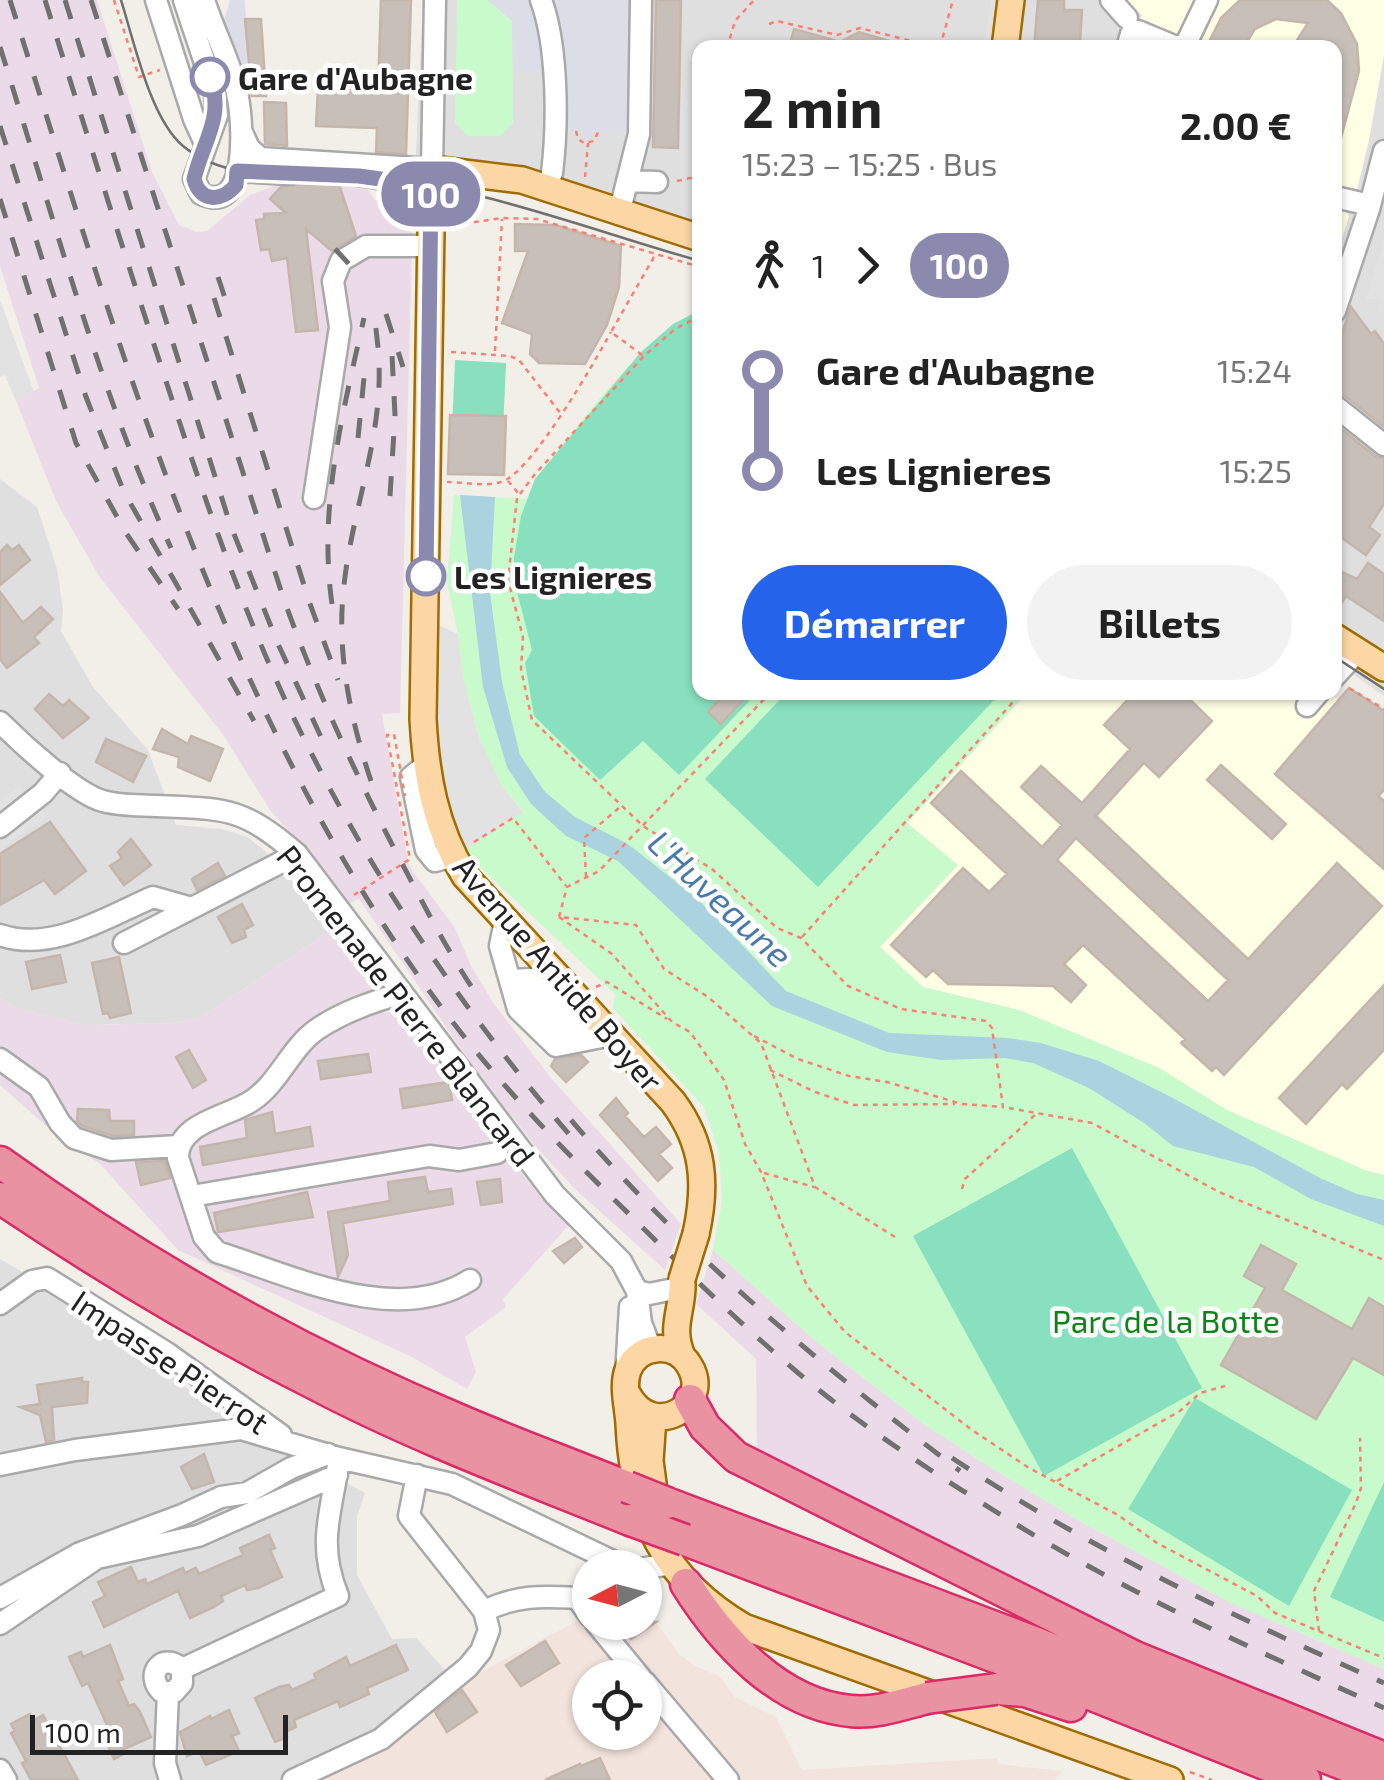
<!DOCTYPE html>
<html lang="fr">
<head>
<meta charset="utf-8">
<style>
  :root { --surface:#fff; --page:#f2f2f2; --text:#222; --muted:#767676; --accent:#2563eb }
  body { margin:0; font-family:"Exo 2",sans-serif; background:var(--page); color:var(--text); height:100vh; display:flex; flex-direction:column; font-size:38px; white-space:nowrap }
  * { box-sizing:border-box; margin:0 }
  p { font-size:32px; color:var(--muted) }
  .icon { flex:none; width:55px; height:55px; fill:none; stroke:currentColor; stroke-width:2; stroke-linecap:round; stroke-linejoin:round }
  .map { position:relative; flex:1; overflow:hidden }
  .details { position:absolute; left:692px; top:40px; width:650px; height:660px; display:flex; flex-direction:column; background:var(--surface); border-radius:20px; box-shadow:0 2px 8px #0004 }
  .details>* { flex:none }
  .badge { padding:0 20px; border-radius:32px; font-size:35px; line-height:65px }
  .needle { width:65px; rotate:264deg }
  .controls { position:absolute; left:572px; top:1550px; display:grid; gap:20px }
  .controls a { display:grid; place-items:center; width:90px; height:90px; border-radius:50%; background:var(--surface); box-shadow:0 2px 8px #0004; font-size:50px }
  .scale { position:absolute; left:30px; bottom:25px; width:258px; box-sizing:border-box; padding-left:10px; border:5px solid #222; border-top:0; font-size:28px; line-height:35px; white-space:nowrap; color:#222; -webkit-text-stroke:8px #fff; paint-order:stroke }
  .map>.badge { position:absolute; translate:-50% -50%; box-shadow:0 0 0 5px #fff }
  .legs { display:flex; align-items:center; gap:15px; height:110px; padding:0 50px; font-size:32px }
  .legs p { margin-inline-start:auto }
  .head { display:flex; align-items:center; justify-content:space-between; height:170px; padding:0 50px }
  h1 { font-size:55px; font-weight:700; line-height:75px }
  .button { display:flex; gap:20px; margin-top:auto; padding:20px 50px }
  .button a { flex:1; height:115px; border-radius:60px; background:var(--accent); color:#fff; font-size:40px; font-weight:700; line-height:115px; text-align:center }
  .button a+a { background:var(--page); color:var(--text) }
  ul { padding:0 50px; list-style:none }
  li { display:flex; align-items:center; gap:35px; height:100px; font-size:38px }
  li i { display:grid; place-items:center; width:15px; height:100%; margin:0 12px; background:currentColor }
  li i::after { content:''; width:25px; height:25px; margin:-12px; border:8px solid; border-radius:50%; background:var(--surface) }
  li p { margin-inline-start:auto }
  li:first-child i { background:linear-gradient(#0000 50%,currentColor 0) }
  li:last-child i { background:linear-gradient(currentColor 50%,#0000 0) }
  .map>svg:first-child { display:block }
  .residential { fill:#e0dfdf }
  .industrial { fill:#ebdbe8 }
  .education { fill:#ffffe5 }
  .military { fill:#f3e3dd; fill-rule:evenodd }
  .park { fill:#c8facc }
  .pitch { fill:#88e0be }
  .parking { fill:#e2e2e2 }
  .plaza { fill:#dddde8 }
  .water { fill:#aad3df }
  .building { fill:#c7bfb8; stroke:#c4b6ab; stroke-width:2.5; fill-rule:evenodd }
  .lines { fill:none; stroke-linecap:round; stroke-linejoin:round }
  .minor-casing { stroke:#a9a9a9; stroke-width:25 }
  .major-casing { stroke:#a06b00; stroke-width:30 }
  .highway-casing { stroke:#dc2a67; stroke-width:35 }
  .path { stroke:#fa8072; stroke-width:2.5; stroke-dasharray:5 5; stroke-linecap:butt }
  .minor { stroke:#fff; stroke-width:20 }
  .major { stroke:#fcd6a4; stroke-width:25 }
  .highway { stroke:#e892a2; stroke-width:30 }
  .tram { stroke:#707070; stroke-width:2.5 }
  .rail { stroke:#707070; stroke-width:5; stroke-dasharray:20 20; stroke-linecap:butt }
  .major-bridge-casing { stroke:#a06b00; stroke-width:30; stroke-linecap:butt }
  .highway-bridge-casing { stroke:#dc2a67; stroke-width:35; stroke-linecap:butt }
  .path-bridge { stroke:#fa8072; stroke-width:2.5; stroke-dasharray:5 5; stroke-linecap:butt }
  .major-bridge { stroke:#fcd6a4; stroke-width:25 }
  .highway-bridge { stroke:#e892a2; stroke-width:30 }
  .line-1-casing { stroke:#fff; stroke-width:22 }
  .line-1 { stroke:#8c89af; stroke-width:15 }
  .stop-1-dot { fill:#fff; stroke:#8c89af; stroke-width:5 }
  .labels { text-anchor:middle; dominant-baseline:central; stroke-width:9; stroke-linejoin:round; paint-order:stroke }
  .stop-label { font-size:32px; font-weight:bold; fill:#222; stroke:#fff; text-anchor:start }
  .street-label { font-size:32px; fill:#222; stroke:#fff }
  .park-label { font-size:32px; fill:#0c8416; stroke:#fff }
  .water-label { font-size:35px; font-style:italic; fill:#4a7aab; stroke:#fff }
</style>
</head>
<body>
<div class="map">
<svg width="1384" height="1780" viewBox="0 0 1384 1780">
  <rect width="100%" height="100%" fill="#f2efe9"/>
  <path class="residential" d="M423,0H1384V696L1335,662V48H700V244L507,191L415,173Z
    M0,479L37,507L57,569L63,610L61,631L93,687L148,750L176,825L221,829L246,836L265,851L334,928L202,1017L175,1023L86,1025L14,1007L0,998Z
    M0,1259L97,1315L212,1409L365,1493L357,1516V1575L392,1639L416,1638L459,1685L315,1780H0Z"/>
  <path class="industrial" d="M0,0H97L152,172L179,225L197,232L207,231L250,195L289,180L292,184H364L375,200L413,205L400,713L382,714L409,866L455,928L471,966L494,1004L552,1079L681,1224L665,1270L575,1189L536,1147L474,1068L359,899L348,904L334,883L270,810L224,736L99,576L56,501L16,401L39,388L0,266Z
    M334,928L379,985L371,997L376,1012L398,1013L538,1194L569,1225L503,1299L506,1307L465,1337L476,1372L467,1389L410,1356L178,1250L99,1163L64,1142L0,1085V998L14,1007L86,1025L175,1023L202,1017Z
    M713,1250L818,1343L925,1425L993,1469L1083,1523L1229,1602L1384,1669V1742L1337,1719L1166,1652L757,1456L756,1359L696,1304Z"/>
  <path class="education" d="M1121,0H1384V55L1369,140L1357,190L1344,208L1349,216L1335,262V48H1119L1142,15Z
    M1027,693H1328L1339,700L1276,774L1384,869V1175L1367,1171L1227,1110L1159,1068L1019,1010L923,987L880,947L958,865L907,823Z"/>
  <path class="military" d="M645,1607L679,1654L697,1667L719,1676L735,1697L776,1717L802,1770L997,1758L998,1764L1062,1771L1054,1780H315L479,1673L577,1621L590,1608V1622H645ZM590,1678H645V1732H590Z"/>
  <path class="park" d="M457,0H488L512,21L513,122L501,136H467L455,122Z
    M700,310V692L1027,693L907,823L958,865L880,947L923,987L1019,1010L1159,1068L1227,1110L1367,1171L1384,1175V1669L1229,1602L1083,1523L993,1469L925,1425L818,1343L713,1250L722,1201L719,1153L704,1107L613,1008L615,994L463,851L523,811L502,786L490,764L479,737L463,678L458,634L447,582L454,495L527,499L535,479C585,419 631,347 700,310Z"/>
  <path class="pitch" d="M700,310V692L757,693L679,775L643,741L600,780L534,716L525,663L532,650L514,580V557L521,516L535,479L640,353L673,324Z
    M455,360L506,363L501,475L450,474Z
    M990,693L996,698L818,887L705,779L786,693Z
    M1072,1148L1202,1388L1044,1476L913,1236Z
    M1195,1398L1352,1490L1289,1606L1128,1509Z
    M1384,1482V1622L1330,1597Z"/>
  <path class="parking" d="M991,0H1011L1005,47L984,48Z
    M1384,241V313L1378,310L1380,299H1366Z
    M0,300L34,392L16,401L5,375L0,377Z
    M434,623L458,634L463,678L479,738L502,786L523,812L463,851L452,829L434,759Z
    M18,787L48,816L0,849V802Z"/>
  <path class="plaza" d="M230,0H245L250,96L243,97L220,33Z
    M488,0H630L628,133L596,132L589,141L581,139L578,131H549L548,79L542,72L513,71L512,21Z"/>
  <path class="water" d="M460,495L495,497L490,593L502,682L520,755L545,792L575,817L628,844L699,900L786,991L889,1033L1007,1038L1041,1043L1099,1061L1171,1097L1320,1178L1357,1194L1384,1200V1226L1311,1199L1254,1167L1173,1146L1144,1123L1089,1088L1033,1063L1005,1058L941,1060L887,1052L772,1006L618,861L566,836L531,804L507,767L483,687Z"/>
  <path class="building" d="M381,0H411L406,154L376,152L377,128L316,126L318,88L378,90Z
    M656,0H681L678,148L653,147Z
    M1038,0H1064V10H1082L1080,42L1071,41V48H1034Z
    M1240,0H1327L1341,13L1357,44L1359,71L1339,145L1335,144V48H1292L1308,23L1276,19L1255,29L1243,48H1206L1221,18Z
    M245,19H261L266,96H252Z
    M794,29L840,42L859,32L899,44V48H789Z
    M264,102L286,103L287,146L265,144Z
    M299,184H339L356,236L332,251L306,229L318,330L296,332L287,258L272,261L269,249L261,250L256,220L264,219V214L286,213L270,199L281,187Z
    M515,224L555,225L621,246L619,287L607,325L585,364L539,363L530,354L532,334L502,323L528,251H515Z
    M1351,307L1371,334L1375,331L1384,344V427L1344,395L1335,392V354Z
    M450,415L506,416L504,475L448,474Z
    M1335,424L1375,456L1384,458V504L1369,527L1380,535L1366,555L1335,533Z
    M7,545L12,550L19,545L30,560L0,585V552Z
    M1368,563L1384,574V621L1346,596L1335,613V569L1357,579Z
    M0,592L23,623L41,607L53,619L34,637L39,643L7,668L0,659Z
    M1349,688L1384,711V790L1378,796L1384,801V869L1275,774Z
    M727,692H750L721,724L708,712Z
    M1135,692H1182L1212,721L1159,777L1144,763L1096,816L1248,959L1337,863L1382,906L1224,1075L1216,1067L1212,1071L1181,1043L1185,1039L1083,945L1064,964L1086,985L1071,1002L1053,986L948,984L933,970L926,977L891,945L963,868L989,892L1007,874L931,803L961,771L1042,847L1062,825L1021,787L1041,766L1082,803L1130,749L1104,725ZM1076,838L1228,980L1208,1001L1057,860Z
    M49,694L63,706L69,700L89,718L63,738L35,709Z
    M162,729L188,744L191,736L223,749L210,781L178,767L179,757L153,749Z
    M106,739L146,756L133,782L96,762Z
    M1221,765L1286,824L1272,839L1207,780Z
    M50,822L86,871L55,894L44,880L0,905V854Z
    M131,839L151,865L124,885L110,866L122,858L118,852Z
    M218,863L225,876L197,890L192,879Z
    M242,904L253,925L244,930L246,937L232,943L218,917Z
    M60,955L66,982L32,989L26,962Z
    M119,957L131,1013L110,1018L108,1013L103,1014L92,963Z
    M1384,985V1050L1347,1089L1342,1084L1306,1124L1279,1098Z
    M189,1050L206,1080L193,1088L176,1057Z
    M368,1054L371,1072L321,1079L318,1061Z
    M581,1055L588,1062L566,1082L551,1066L555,1059Z
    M449,1082L452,1100L403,1108L400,1089Z
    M616,1098L628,1113L625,1116L644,1137L656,1127L671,1144L659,1154L672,1168L658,1181L600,1115Z
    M78,1109L109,1110L110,1121H134V1135L113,1136L82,1126L77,1121Z
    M272,1112L275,1134L310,1127L313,1146L203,1165L200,1147L247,1138L245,1120Z
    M165,1161L170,1178L141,1185L136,1162Z
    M425,1177L428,1192L451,1189L453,1204L343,1223L348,1255L338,1277L328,1212L390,1201L388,1182Z
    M500,1179L502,1202L481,1205L477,1182Z
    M307,1192L313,1217L218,1232L214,1213Z
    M575,1238L582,1247L564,1263L553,1251Z
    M1261,1245L1296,1264L1282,1290L1352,1329L1369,1298L1384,1307V1375L1353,1358L1316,1419L1221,1365L1265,1288L1244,1276Z
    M82,1378V1382H88L87,1403L52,1407L54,1440L46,1442L40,1415L20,1407L40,1404L37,1385Z
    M204,1454L214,1482L192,1489L181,1467Z
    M269,1535L275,1548L270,1550L282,1577L258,1588L247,1590L245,1585L221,1596L223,1601L214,1607L190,1618L178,1591L104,1627L93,1602L105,1596L98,1582L131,1567L138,1582L145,1579L147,1584L183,1568L185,1573L196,1568L199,1574L243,1555L240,1548Z
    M620,1622H656L631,1639Z
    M545,1641L559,1663L521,1686L506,1665Z
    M110,1645L123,1679L118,1681L129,1706L134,1704L140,1712L151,1737L124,1749L126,1753L114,1759L101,1730L108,1727L88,1683L82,1686L69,1657L81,1652L83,1657Z
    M396,1645L408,1670L367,1688L369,1694L340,1707L338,1701L294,1720L296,1727L285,1732L287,1737L275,1742L255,1698L279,1687L289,1685L292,1690L316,1679L314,1674L346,1657L350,1666Z
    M462,1690L477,1712L447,1732L435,1712Z
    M229,1710L239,1733L232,1736L239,1751L206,1765L199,1751L187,1756L180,1732L210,1716L211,1719Z
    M30,1714L33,1721L43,1715L78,1780H31L22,1763L26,1761L11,1733L15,1731L11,1724Z
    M600,1758L610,1780H545L580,1764L581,1766Z"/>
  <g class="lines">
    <g class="minor-casing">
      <path id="minor" d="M156,0L194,119L205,143
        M184,0L215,93L217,115L194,179L201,194C249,216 243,124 238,98C232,65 214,32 204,0
        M541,0C558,46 558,124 552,173
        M1111,0L1127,18
        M1127,48L1131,34L1138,31L1174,46H1185
        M1184,48L1207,0
        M241,130L249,148L260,158L432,169L435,0
        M237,171L290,174
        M359,175L431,187
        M627,181L657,182
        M1335,197L1370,205
        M619,214L639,134L641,0
        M1335,311L1369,209L1384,151
        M1335,406L1384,445
        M314,498L340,327L333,281L341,261L366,246H429
        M1335,676L1358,651
        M1307,706L1319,692
        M0,722C21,743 76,794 103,801C120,806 139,805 157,806C227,809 242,807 297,854L555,1195L621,1261L637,1291L641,1323L651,1349
        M427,764L411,777L426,850L435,861L453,856
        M0,827L43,793L60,773
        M505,921L500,946L518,1009L556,1046L612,1035
        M0,935C51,953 107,917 153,897L192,908
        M124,943L297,854
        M531,979L581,1029L573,1042L511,980Z
        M402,993C372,1002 342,1012 316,1030C291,1048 279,1082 253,1100C229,1117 177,1122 178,1158L204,1237L217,1252C293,1276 396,1327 470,1280
        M0,1059L39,1087L60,1123L74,1138L111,1150L178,1146
        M192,1196L429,1156L459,1160L497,1153
        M637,1291L649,1294L674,1289
        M0,1304L32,1281L47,1278L167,1353L281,1435
        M626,1374L630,1307
        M0,1465L75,1450L241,1429L339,1458L452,1484L627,1568
        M645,1568L673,1564
        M0,1598L80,1553L182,1515L221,1497L247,1493L291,1468L328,1454
        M484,1611C517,1595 541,1596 577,1598L590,1616
        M595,1622L641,1678
        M0,1624L97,1558L198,1536L337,1475
        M182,1669V1683L174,1692H162C144,1675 162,1651 182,1669L338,1596C316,1542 332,1512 339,1458
        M645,1682L728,1780
        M168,1692L165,1763L170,1780
        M0,1770L6,1780
        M293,1780L381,1739L468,1667L481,1651L489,1630L484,1611L409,1516L417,1475"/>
    </g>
    <g class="major-casing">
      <path id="major" d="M1005,48L1011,0
        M1335,637L1384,668
        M696,1234C707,1184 704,1144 673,1102L465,876C435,828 426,775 423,719L432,169L522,180L700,238
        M682,1279C684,1310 669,1325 682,1356
        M628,1395C654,1442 714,1404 689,1365C675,1341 638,1344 628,1370C622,1386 628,1407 629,1424C633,1514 664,1581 744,1627L1170,1780
        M653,1417L650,1461L654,1491"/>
    </g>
    <g class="highway-casing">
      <path id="highway" d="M0,1162C143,1265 301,1354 464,1422C518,1445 573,1465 627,1487
        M0,1198C101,1266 206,1329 315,1384C416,1437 524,1477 630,1520
        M690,1400L705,1427L736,1457L1135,1657L1384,1758
        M667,1503L1029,1640L1383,1780
        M685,1540L1027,1669L1305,1780
        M686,1584C722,1641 779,1705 851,1711C876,1714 903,1704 927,1698
        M996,1689L1025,1691L1071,1706"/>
    </g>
    <path class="path" d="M114,0L139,77L160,70
      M769,24L777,21L837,35L860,28L939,48
      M940,47L953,0
      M727,48L735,21L754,0
      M576,131L578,139L584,143L594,141L598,132
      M697,169L695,152L700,137
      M585,177L588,143
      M677,181L700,176
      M454,225L502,218L537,219L700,267
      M700,316L675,329L644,356L535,474L517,498L508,580L523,637L521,669L532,720L643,826L712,869L777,928L801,938L848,986L901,1009L986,1021L992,1028L1003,1107L1092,1123L1219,1192L1384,1260
      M495,351L502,219
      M451,352L510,356L519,360L561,414
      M642,355L611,332L655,255
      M508,481L519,494
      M447,482C463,482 485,487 501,482C531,474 595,361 611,332
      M1349,688L1384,709
      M771,692L599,871L567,887L559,917L636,925L664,969L708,997L761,1043L815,1187L895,1237
      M474,842L513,818L566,886
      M586,877L584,838L620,807
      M559,917L612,954L672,1022L690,1032L724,1080L745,1144L761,1172L807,1286L845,1332L972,1430L1029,1468L1118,1515L1157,1543L1257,1596L1275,1613L1384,1658
      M802,937L1022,692
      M596,987L607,982L667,1019
      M754,1036L798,1059L849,1076L887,1082L962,1104L1003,1107
      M770,1070L815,1092L854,1105L955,1104
      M764,1173L814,1187
      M962,1189L965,1179L1037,1113
      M1057,1481L1180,1411L1200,1393L1225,1386
      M1319,1631L1314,1591L1356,1503L1361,1488L1360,1438
      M1190,1772L1212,1780"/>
    <use href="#minor" class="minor"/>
    <use href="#major" class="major"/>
    <use href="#highway" class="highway"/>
    <path class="tram" d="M121,0C134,41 150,118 183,146C225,181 286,174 337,175C461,178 582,228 700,261
      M1335,657L1384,689"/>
    <path class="rail" d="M10,0C91,255 165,516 287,756C347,875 420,990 509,1090C547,1133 588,1174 629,1214C683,1268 738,1322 797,1372C863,1428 940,1477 1014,1523C1131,1595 1258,1651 1384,1708
      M45,0C84,125 123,250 164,375C199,482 235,590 282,693C357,855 458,1007 575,1141
      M65,0L230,524L278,644L327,750
      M91,0L283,597C315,687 354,771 398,856C422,901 445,947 473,989
      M0,47C53,215 98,388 171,548
      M0,126L86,397L124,492L254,721
      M0,199L76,443L126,533L178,609
      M335,249L350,265
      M218,277L230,313
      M214,298L309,601L338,680
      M386,314L403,367
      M358,438L365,368
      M390,496L395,415L392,355
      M332,604C318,507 343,412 364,318
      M371,781C350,718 336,651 344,585C352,511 382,439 379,364C379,349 376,334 375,318
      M571,1120C685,1254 821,1365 960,1471
      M952,1458C1088,1548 1235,1617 1384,1683"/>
    <g class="major-bridge-casing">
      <path id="major-bridge" d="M682,1279L696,1234"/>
    </g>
    <g class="highway-bridge-casing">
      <path id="highway-bridge" d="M627,1487L667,1503
        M630,1520L685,1540
        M927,1698L996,1689"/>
    </g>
    <path class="path-bridge" d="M354,895L410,859L387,735L394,734L405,796"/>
    <use href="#major-bridge" class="major-bridge"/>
    <use href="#highway-bridge" class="highway-bridge"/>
  </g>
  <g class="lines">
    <g class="line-1-casing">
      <path id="line-1" d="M210,77C225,118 203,140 194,179C200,203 222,202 236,185L237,171L359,176L431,186L426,576"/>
    </g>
    <use href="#line-1" class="line-1"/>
  </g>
  <g class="stop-1-dot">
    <circle cx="210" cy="77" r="18"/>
    <circle cx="426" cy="576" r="18"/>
  </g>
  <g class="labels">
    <g class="stop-label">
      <text x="238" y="77">Gare d'Aubagne</text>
      <text x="454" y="576">Les Lignieres</text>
    </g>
    <g class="street-label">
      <text transform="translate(559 973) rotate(49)">Avenue Antide Boyer</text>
      <text transform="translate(407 1005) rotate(52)">Promenade Pierre Blancard</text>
      <text transform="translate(171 1361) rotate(34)">Impasse Pierrot</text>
    </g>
    <g class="park-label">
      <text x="1166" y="1320">Parc de la Botte</text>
    </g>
    <g class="water-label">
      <text transform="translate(721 898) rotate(43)">L'Huveaune</text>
    </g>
  </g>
</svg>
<div class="controls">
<a><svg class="needle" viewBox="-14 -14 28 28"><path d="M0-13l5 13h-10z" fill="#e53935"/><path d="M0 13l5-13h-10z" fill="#767676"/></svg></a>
<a><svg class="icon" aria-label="locate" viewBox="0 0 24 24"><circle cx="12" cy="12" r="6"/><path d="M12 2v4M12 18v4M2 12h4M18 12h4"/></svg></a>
</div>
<div class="scale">100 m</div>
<b class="badge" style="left:431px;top:194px;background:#8c89af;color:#fff">100</b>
<section class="details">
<div class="head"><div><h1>2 min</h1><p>15:23 – 15:25 · Bus</p></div><b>2.00 €</b></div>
<div class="legs"><svg class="icon" aria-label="walk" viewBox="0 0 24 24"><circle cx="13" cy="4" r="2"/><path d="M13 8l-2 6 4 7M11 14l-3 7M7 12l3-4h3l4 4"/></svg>1<svg class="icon" aria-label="forward" viewBox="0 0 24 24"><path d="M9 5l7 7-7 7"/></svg><b class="badge" style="background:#8c89af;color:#fff">100</b></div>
<ul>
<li><i style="color:#8c89af"></i><b>Gare d'Aubagne</b><p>15:24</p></li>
<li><i style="color:#8c89af"></i><b>Les Lignieres</b><p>15:25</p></li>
</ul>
<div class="button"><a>Démarrer</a><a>Billets</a></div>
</section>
</div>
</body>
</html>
